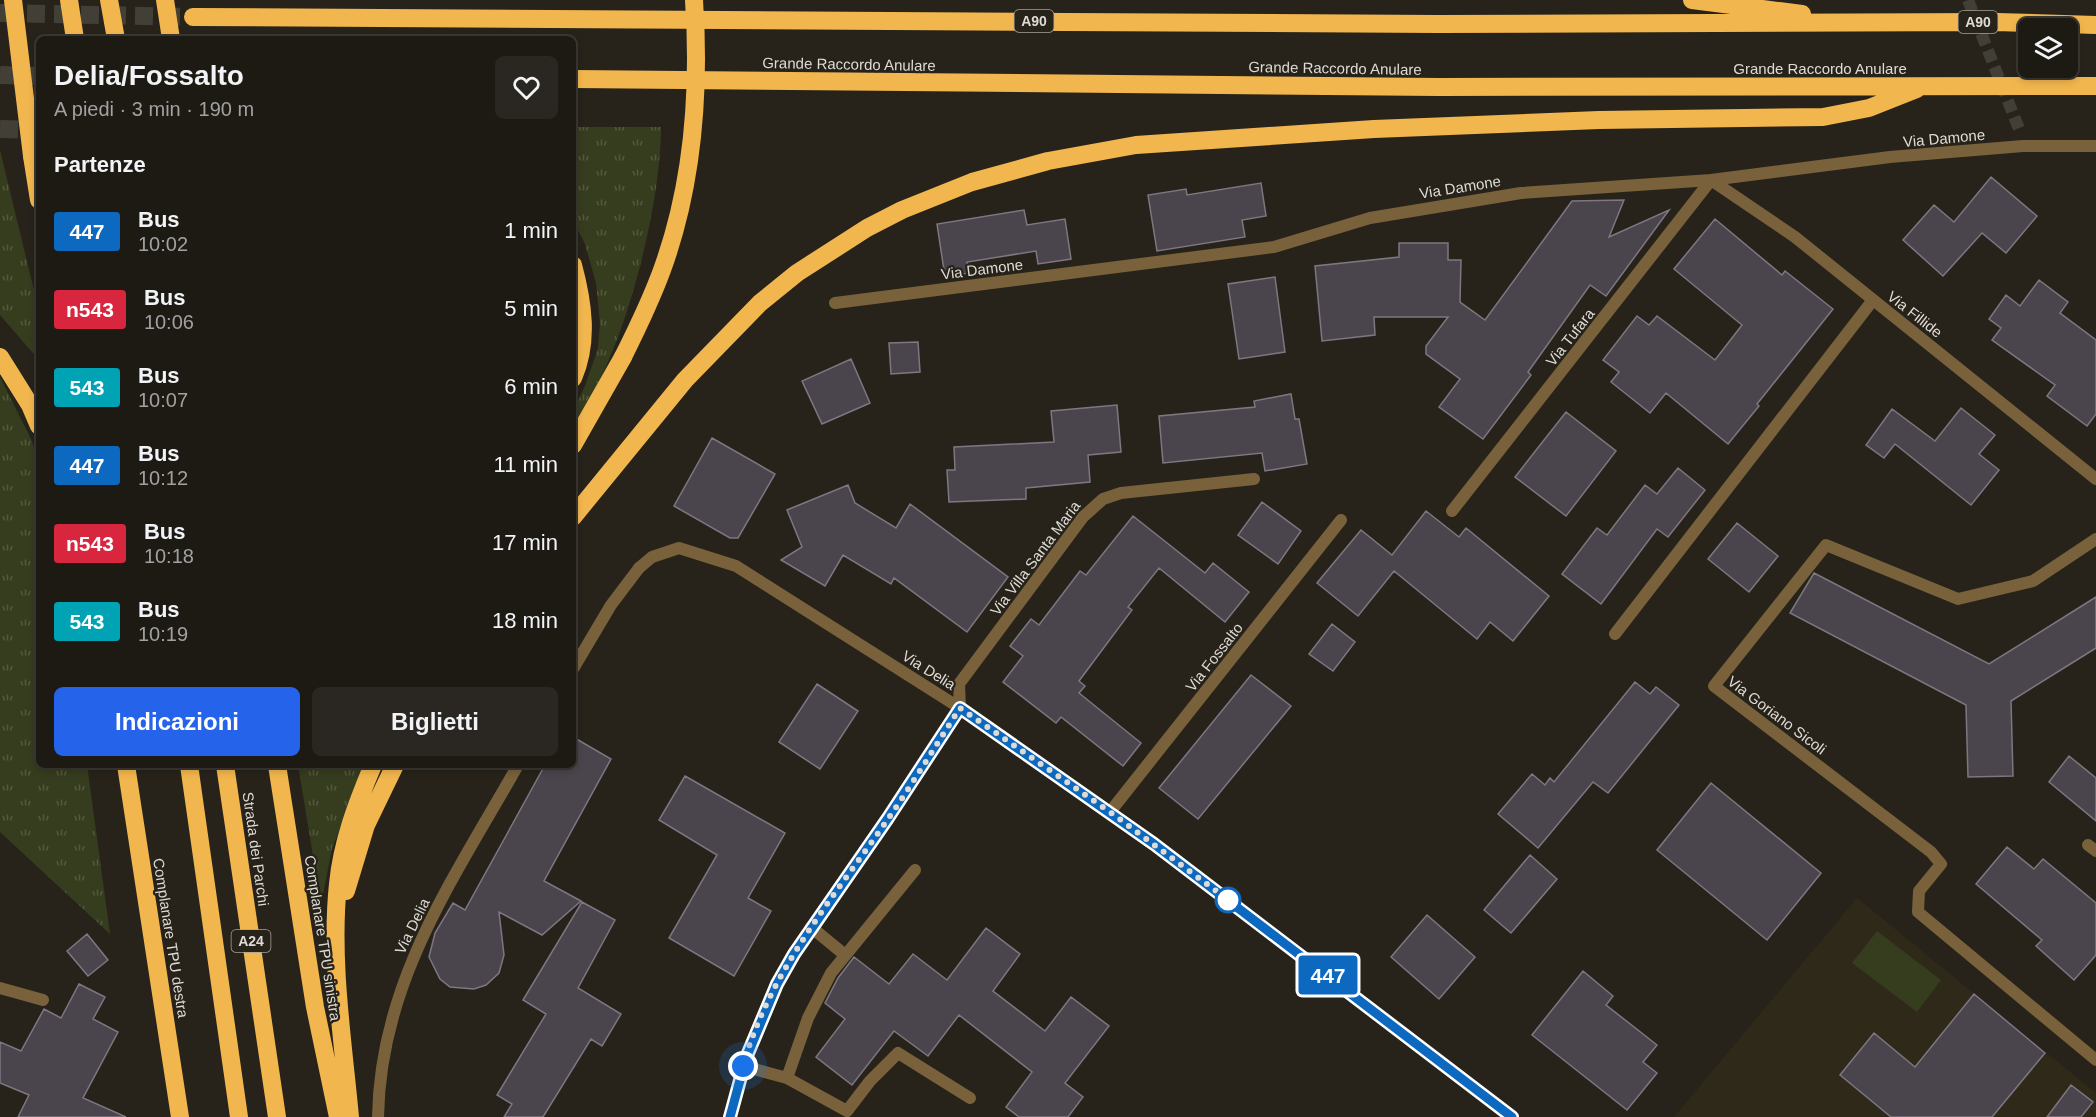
<!DOCTYPE html>
<html lang="it">
<head>
<meta charset="utf-8">
<style>
  :root { --surface:#1d1a14; --page:#2a2722; --text:#f1f3f6; --muted:#a0a1a0; --line:#3b3834; --accent:#2563eb }
  body { margin:0; font-family:Helvetica,sans-serif; background:var(--page); color:var(--text); height:100vh; display:flex; flex-direction:column; font-size:22px; white-space:nowrap }
  * { box-sizing:border-box; margin:0 }
  p { font-size:20px; color:var(--muted) }
  .icon { flex:none; width:33px; height:33px; fill:none; stroke:currentColor; stroke-width:2; stroke-linecap:round; stroke-linejoin:round }
  .map { position:relative; flex:1; overflow:hidden }
  .panel { position:absolute; left:36px; top:36px; width:540px; height:732px; display:flex; flex-direction:column; background:var(--surface); border-radius:9px; box-shadow:0 3px 9px #0003,0 0 0 2px var(--line) }
  .panel>* { flex:none }
  .badge { padding:0 12px; border-radius:4px; font-size:21px; line-height:39px }
  .tools { position:absolute; left:2018px; top:18px; display:grid; gap:12px }
  .tools a { display:grid; place-items:center; width:60px; height:60px; border-radius:9px; background:var(--surface); box-shadow:0 3px 9px #0003,0 0 0 2px var(--line); font-size:30px }
  .you { position:absolute; width:30px; height:30px; margin:-15px; border:4px solid #fff; border-radius:50%; background:#1a73e8; box-shadow:0 0 0 9px #1a73e833 }
  .map>.badge { position:absolute; translate:-50% -50%; box-shadow:0 0 0 3px #fff }
  h2 { padding:0 18px; font-size:22px; line-height:54px }
  .round { display:grid; place-items:center; flex:none; width:63px; height:63px; border-radius:9px; background:var(--page) }
  .overview { display:flex; align-items:center; justify-content:space-between; height:102px; padding:0 18px }
  h1 { font-size:28px; font-weight:800; line-height:45px }
  .action { display:flex; gap:12px; margin-top:auto; padding:12px 18px }
  .action a { flex:1; height:69px; border-radius:9px; background:var(--accent); color:#fff; font-size:24px; font-weight:800; line-height:69px; text-align:center }
  .action a+a { background:var(--page); color:var(--text) }
  ul { padding:0; list-style:none }
  li { display:flex; align-items:center; gap:18px; height:78px; padding:0 18px }
  li div { flex:1 }
  li b { display:block; font-size:22px }
  li em { font-style:normal }
  li .badge { min-width:66px; font-weight:700; text-align:center }
  .map>svg:first-child { display:block }
  .built { fill:#2f291a }
  .grass { fill:url(#grass-tufts) }
  .garden { fill:#363c1e }
  .building { fill:#4a444d; stroke:#7e7781; stroke-width:1.5 }
  .lines { fill:none; stroke-linecap:round; stroke-linejoin:round }
  .minor-tunnel { stroke:#423f36; stroke-width:12; stroke-dasharray:12 6; stroke-linecap:butt }
  .motorway-tunnel { stroke:#423f36; stroke-width:18; stroke-dasharray:18 9; stroke-linecap:butt }
  .service { stroke:#79613b; stroke-width:12 }
  .minor { stroke:#79613b; stroke-width:12 }
  .tertiary { stroke:#79613b; stroke-width:12 }
  .motorway { stroke:#f2b64e; stroke-width:18 }
  .motorway-bridge { stroke:#f2b64e; stroke-width:18 }
  .line-casing { stroke:#fff; stroke-width:14 }
  .line { stroke:#0c69bf; stroke-width:9 }
  .walk { stroke:#dedbd5; stroke-width:6; stroke-dasharray:0 10.8 }
  .stop-dot { fill:#fff; stroke:#0c69bf; stroke-width:3 }
  .labels { text-anchor:middle; dominant-baseline:central; stroke-width:4.5; stroke-linejoin:round; paint-order:stroke }
  .shield { fill:#27231a; stroke:#a7a49d; stroke-width:1.5 }
  .shield-label { font-size:14px; font-weight:bold; fill:#dedbd5 }
  .street-label { font-size:15px; fill:#dedbd5; stroke:#27231a }
</style>
</head>
<body>
<div class="map">
<svg width="2096" height="1117" viewBox="0 0 2096 1117">
  <defs>
    <pattern id="grass-tufts" width="24" height="20" patternUnits="userSpaceOnUse" patternTransform="scale(1.5)"><rect width="24" height="20" fill="#363c1e"/><path d="M3 7l-1-3M5 7V3M7 7l1-3M15 17l-1-3M17 17v-4M19 17l1-3" fill="none" stroke="#53583e"/></pattern>
  </defs>
  <rect width="100%" height="100%" fill="#27231a"/>
  <path class="built" d="M1857,898L2096,1093V1117H1674Z"/>
  <path class="grass" d="M573,127H661C661,198 633,311 602,375C593,393 583,410 573,427V411L585,386L598,348L600,323L596,283L585,244L573,220Z
    M0,150L39,311V360L0,315Z
    M0,377L32,441L39,464V765H87L110,934L0,832Z
    M298,765H365L332,849L321,904Z"/>
  <path class="garden" d="M1877,931L1941,980L1917,1012L1852,963Z"/>
  <path class="building" d="M1991,177L2037,216L2006,253L1982,233L1943,276L1903,240L1934,205L1954,222Z
    M1261,183L1266,216L1242,220L1245,237L1157,251L1148,195L1186,189L1187,195Z
    M1624,200L1609,237L1669,210L1606,296L1590,285L1528,372L1531,375L1483,439L1439,407L1460,379L1426,354V346L1448,317H1374L1375,335L1322,341L1315,266L1399,257V243H1448V260H1461L1460,302L1485,320L1572,201Z
    M1024,210L1027,225L1065,219L1071,259L1038,264L1036,251L967,262L969,273L945,277L937,224Z
    M1715,219L1782,275L1785,271L1833,309L1757,404L1759,406L1728,444L1666,393L1650,413L1611,382L1619,372L1603,360L1637,316L1649,325L1657,316L1715,360L1742,325L1674,269Z
    M1275,277L1285,352L1239,359L1228,284Z
    M2039,280L2068,302L2060,313L2096,340V414L2087,426L2047,396L2055,385L1992,340L2001,328L1989,319L2006,295L2020,306Z
    M918,342L920,372L891,374L889,343Z
    M851,359L870,403L822,424L802,381Z
    M1291,394L1295,419H1299L1307,464L1265,471L1262,453L1163,463L1159,416L1255,407L1254,401Z
    M1117,405L1121,452L1088,455L1090,482L1026,488V499L949,502L947,470H955L954,447L1054,442L1051,411Z
    M1961,408L1995,435L1979,454L1999,470L1971,505L1895,444L1884,458L1866,445L1892,409L1935,441Z
    M1566,412L1616,451L1566,516L1515,477Z
    M712,438L775,474L738,538H730L674,506Z
    M1678,468L1705,490L1668,537L1657,529L1601,604L1562,574L1597,528L1607,535L1645,485L1657,494Z
    M848,485L855,503L896,528L910,504L1008,577L967,632L894,578L891,584L843,555L825,586L781,560L802,547L787,510Z
    M1262,502L1301,531L1278,564L1238,535Z
    M1426,511L1459,537L1466,528L1549,596L1513,641L1490,622L1477,639L1394,571L1358,616L1317,583L1361,530L1392,555Z
    M1133,516L1205,573L1213,563L1249,592L1225,622L1159,568L1128,607L1132,610L1079,681L1085,686L1079,693L1141,743L1123,766L1061,717L1056,723L1003,682L1023,656L1010,646L1031,619L1039,625L1080,571L1086,575Z
    M1737,523L1778,556L1749,592L1708,559Z
    M1814,573L1989,664L2096,597V648L2011,701L2013,776L1968,777L1966,705L1790,613Z
    M1332,624L1355,642L1333,671L1309,654Z
    M1251,675L1291,706L1198,819L1159,788Z
    M1635,682L1650,694L1656,687L1679,705L1608,793L1593,782L1538,848L1498,814L1532,774L1545,785L1550,778L1554,782Z
    M817,684L858,711L820,769L779,742Z
    M573,737L611,759L544,881L581,901L542,935L499,912L504,955L499,973L486,985L474,989L450,987L440,979L429,957L435,933L453,903L465,910L545,765H573Z
    M2069,756L2096,778V821L2049,782Z
    M685,776L785,833L748,898L771,911L734,976L669,938L717,855L659,820Z
    M1711,783L1821,873L1767,940L1657,850Z
    M2007,847L2034,869L2043,859L2096,903V955L2074,980L2036,946L2042,940L1976,884Z
    M1530,855L1557,879L1511,933L1484,910Z
    M582,902L615,920L578,988L621,1014L602,1046L591,1039L543,1117H504L512,1104L497,1095L546,1014L523,1000Z
    M1427,915L1475,957L1439,999L1391,957Z
    M986,928L1020,954L993,991L1045,1031L1071,997L1109,1026L1065,1083L1083,1097L1068,1117H1019L1006,1107L1032,1072L959,1015L928,1056L894,1031L852,1085L816,1057L845,1019L825,1003L838,978L854,957L889,984L913,954L947,980Z
    M87,934L108,960L88,976L67,951Z
    M1583,971L1613,996L1606,1005L1657,1045L1643,1062L1657,1073L1627,1110L1532,1035Z
    M79,984L105,997L93,1019L118,1032L83,1098L126,1117H18L29,1095L0,1083V1042L21,1051L44,1009L61,1018Z
    M1974,994L2045,1053L1992,1117H1891L1840,1075L1874,1033L1915,1067Z
    M2071,1085L2093,1102L2081,1117H2047Z"/>
  <g class="lines">
    <path class="minor-tunnel" d="M1968,0L2021,134"/>
    <path class="motorway-tunnel" d="M0,13L193,17
      M0,75L39,76
      M0,129L39,130"/>
    <path class="service" d="M1615,634L1873,300
      M573,669L611,605L639,568
      M811,927L845,955
      M743,1066L787,1078L808,1018L831,973L915,870
      M787,1078L847,1111L870,1081L898,1053L970,1098
      M378,1117C380,982 454,878 518,765"/>
    <path class="minor" d="M835,303L1274,247L1370,218L1521,193L1711,180L1890,157L2023,146H2096
      M1452,511L1711,180L1795,237L2096,479
      M2096,539L2033,581L1958,599L1826,545L1714,686L1931,852L1941,864L1919,891L1918,912L2096,1060
      M639,568L652,557L679,548L736,566L960,708
      M960,708L959,684L1083,517L1103,499L1121,493L1254,479
      M1110,812L1341,520
      M2088,845L2096,851
      M0,988L43,1000"/>
    <path class="tertiary" d="M730,1117L745,1058L777,984L794,954L888,818L960,708L1154,844L1512,1117"/>
    <path class="motorway" d="M1692,0L1802,14
      M193,17L1438,24L1997,22L2096,25
      M573,79L1439,87L2096,86
      M32,156L39,200
      M573,265C583,302 589,342 573,378
      M0,357L30,405L39,426
      M573,445L623,357
      M573,517L685,380L760,303L797,273L867,228L902,210L972,182L1048,161L1136,145L1374,129L1599,120L1823,117L1869,108L1917,89
      M126,765L180,1117
      M189,765L239,1117
      M225,765L277,1117
      M277,765L315,1007L338,1117
      M346,891L366,825L395,765
      M350,1117C343,1041 330,960 338,884C342,842 357,803 373,765"/>
    <path class="motorway-bridge" d="M13,0L32,156
      M69,0L75,39
      M109,0L116,39
      M165,0L171,39
      M623,357C637,329 651,300 662,270C693,185 700,90 694,0"/>
  </g>
  <g class="lines">
    <g class="line-casing">
      <path id="line" d="M730,1117L746,1058L777,984L794,954L888,818L960,708L1154,844L1512,1117"/>
    </g>
    <use href="#line" class="line"/>
    <path class="walk" d="M743,1066C769,972 834,897 888,819C913,783 936,745 960,708L1110,812L1231,902L1228,900"/>
  </g>
  <circle class="stop-dot" cx="1228" cy="900" r="12"/>
  <g class="labels">
    <g class="shield">
      <rect x="1014.5" y="10" width="39" height="22" rx="4.5"/>
      <rect x="1958.5" y="11" width="39" height="22" rx="4.5"/>
      <rect x="231.5" y="930" width="39" height="22" rx="4.5"/>
    </g>
    <g class="shield-label">
      <text x="1034" y="21">A90</text>
      <text x="1978" y="22">A90</text>
      <text x="251" y="941">A24</text>
    </g>
    <g class="street-label">
      <text transform="translate(849 64) rotate(1)">Grande Raccordo Anulare</text>
      <text transform="translate(1335 68) rotate(1)">Grande Raccordo Anulare</text>
      <text x="1820" y="68">Grande Raccordo Anulare</text>
      <text transform="translate(1944 138) rotate(-5)">Via Damone</text>
      <text transform="translate(1460 187) rotate(-9)">Via Damone</text>
      <text transform="translate(982 269) rotate(-7)">Via Damone</text>
      <text transform="translate(1915 314) rotate(38)">Via Fillide</text>
      <text transform="translate(1570 337) rotate(-52)">Via Tufara</text>
      <text transform="translate(1035 558) rotate(-53)">Via Villa Santa Maria</text>
      <text transform="translate(1214 657) rotate(-52)">Via Fossalto</text>
      <text transform="translate(929 670) rotate(32)">Via Delia</text>
      <text transform="translate(1777 715) rotate(37)">Via Goriano Sicoli</text>
      <text transform="translate(256 849) rotate(82)">Strada dei Parchi</text>
      <text transform="translate(412 926) rotate(-64)">Via Delia</text>
      <text transform="translate(171 938) rotate(81)">Complanare TPU destra</text>
      <text transform="translate(323 938) rotate(81)">Complanare TPU sinistra</text>
    </g>
  </g>
</svg>
<div class="tools">
<a><svg class="icon" aria-label="layers" viewBox="0 0 24 24"><path d="M12 4l9 5-9 5-9-5zM3 14l9 5 9-5"/></svg></a>
</div>
<div class="you" style="left:743px;top:1066px"></div>
<b class="badge" style="left:1328px;top:975px;background:#0c69bf;color:#fff">447</b>
<section class="panel">
<div class="overview"><div><h1>Delia/Fossalto</h1><p>A piedi · 3 min · 190 m</p></div><a class="round"><svg class="icon" aria-label="heart" viewBox="0 0 24 24"><path d="M12 20l-8-8c-3-5 5-10 8-4 3-6 11-1 8 4z"/></svg></a></div>
<h2>Partenze</h2>
<ul>
<li><span class="badge" style="background:#0c69bf;color:#fff">447</span><div><b>Bus</b><p>10:02</p></div><em>1 min</em></li>
<li><span class="badge" style="background:#d7263d;color:#fff">n543</span><div><b>Bus</b><p>10:06</p></div><em>5 min</em></li>
<li><span class="badge" style="background:#00a3b4;color:#fff">543</span><div><b>Bus</b><p>10:07</p></div><em>6 min</em></li>
<li><span class="badge" style="background:#0c69bf;color:#fff">447</span><div><b>Bus</b><p>10:12</p></div><em>11 min</em></li>
<li><span class="badge" style="background:#d7263d;color:#fff">n543</span><div><b>Bus</b><p>10:18</p></div><em>17 min</em></li>
<li><span class="badge" style="background:#00a3b4;color:#fff">543</span><div><b>Bus</b><p>10:19</p></div><em>18 min</em></li>
</ul>
<div class="action"><a>Indicazioni</a><a>Biglietti</a></div>
</section>
</div>
</body>
</html>
